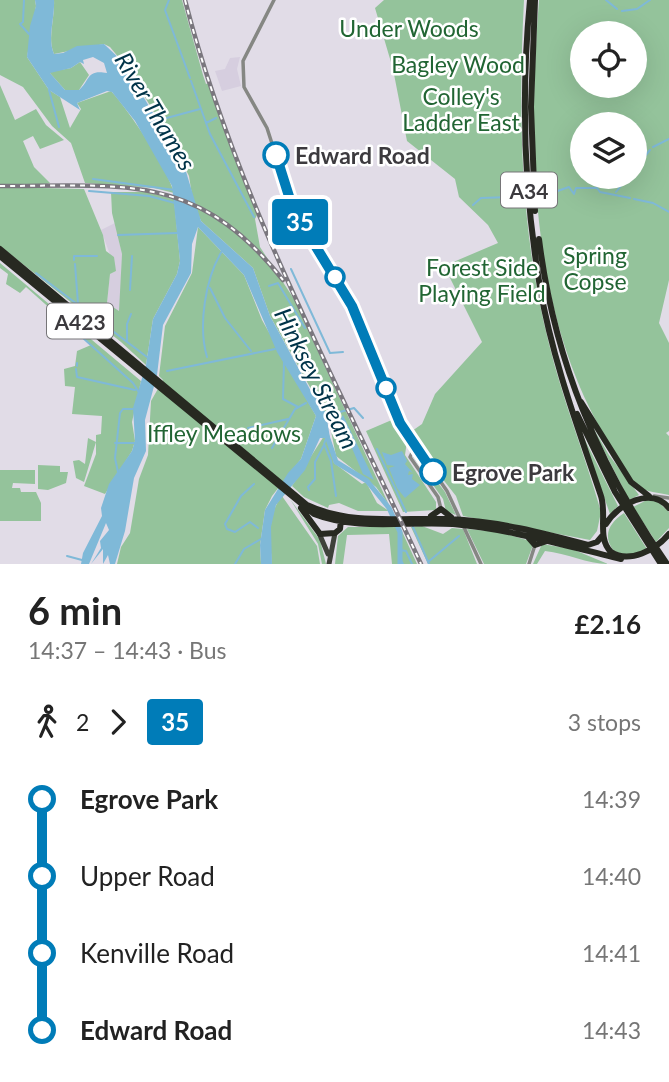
<!DOCTYPE html>
<html lang="en">
<head>
<meta charset="utf-8">
<style>
  :root { --surface:#fff; --page:#f6f6f6; --text:#222; --muted:#767676 }
  body { margin:0; font-family:Lato,sans-serif; background:var(--page); color:var(--text); height:100vh; display:flex; flex-direction:column; font-size:26px; white-space:nowrap }
  * { box-sizing:border-box; margin:0 }
  p { font-size:23px; color:var(--muted) }
  .icon { flex:none; width:38px; height:38px; fill:none; stroke:currentColor; stroke-width:2; stroke-linecap:round; stroke-linejoin:round }
  .map { position:relative; height:564px; overflow:hidden }
  .panel { display:flex; flex-direction:column; background:var(--surface); flex:1 }
  .panel>* { flex:none }
  .badge { padding:0 14px; border-radius:5px; font-size:24px; line-height:46px }
  .fabs { position:absolute; left:570px; top:21px; display:grid; gap:14px }
  .fabs a { display:grid; place-items:center; width:77px; height:77px; border-radius:50%; background:var(--surface); box-shadow:0 7px 28px #0002; font-size:35px }
  .map>.badge { position:absolute; translate:-50% -50%; box-shadow:0 0 0 4px #fff }
  .legs { display:flex; align-items:center; gap:10px; height:77px; padding:0 28px; font-size:23px }
  .legs p { margin-inline-start:auto }
  .summary { display:flex; align-items:center; justify-content:space-between; height:119px; padding:0 28px }
  h1 { font-size:38px; font-weight:700; line-height:52px }
  ul { padding:0 28px; list-style:none }
  li { display:flex; align-items:center; gap:24px; height:77px; font-size:26px }
  li i { display:grid; place-items:center; width:10px; height:100%; margin:0 9px; background:currentColor }
  li i::after { content:''; width:18px; height:18px; margin:-9px; border:5px solid; border-radius:50%; background:var(--surface) }
  li p { margin-inline-start:auto }
  li:first-child i { background:linear-gradient(#0000 50%,currentColor 0) }
  li:last-child i { background:linear-gradient(currentColor 50%,#0000 0) }
  .map>svg:first-child { display:block }
  .built { fill:#d6cedf }
  .green { fill:#94c39b; fill-rule:evenodd }
  .water { fill:#7fb9d8; fill-rule:evenodd }
  .lines { fill:none; stroke-linecap:round; stroke-linejoin:round }
  .stream { stroke:#7fb9d8; stroke-width:2 }
  .river { stroke:#7fb9d8; stroke-width:5 }
  .minor { stroke:#858783; stroke-width:3.5 }
  .major { stroke:#3e413a; stroke-width:5 }
  .highway { stroke:#272921; stroke-width:6 }
  .rail-casing { stroke:#7a777e; stroke-width:4.5 }
  .rail { stroke:#fff; stroke-width:2; stroke-dasharray:5; stroke-linecap:butt }
  .line-1-casing { stroke:#fff; stroke-width:16 }
  .line-1 { stroke:#007cb8; stroke-width:10 }
  .stop-1-dot { fill:#fff; stroke:#007cb8; stroke-width:3.5 }
  .labels { text-anchor:middle; dominant-baseline:central; stroke-width:5; stroke-linejoin:round; paint-order:stroke }
  .shield { fill:#fff; stroke:#767578; stroke-width:2 }
  .shield-label { font-size:21px; font-weight:bold; fill:#3c3a3e }
  .park-label { font-size:23px; fill:#216533; stroke:#fff }
  .stop-label { font-size:23px; font-weight:bold; fill:#3c3a3e; stroke:#fff; text-anchor:start }
  .water-label { font-size:24px; font-style:italic; fill:#003348; stroke:#fff }
</style>
</head>
<body>
<div class="map">
<svg width="669" height="564" viewBox="0 0 669 564">
  <rect width="100%" height="100%" fill="#e1dce7"/>
  <path class="built" d="M240,57L237,69L241,86L222,91L215,71L225,69L230,58Z
    M115,223L122,254L120,312L107,303L110,274L116,271L101,230Z"/>
  <path class="green" d="M0,0H35L36,6L27,57L49,90L60,97L70,128L81,109L77,103L111,91C130,112 167,167 174,193L154,188L85,183L71,143L52,126L23,87L0,75Z
    M54,0H182L203,75L206,84L209,83L257,215L255,219L260,247L294,299L389,505L376,487L336,456L329,421L270,316L253,268L201,221L193,202L189,176L175,148L129,70L110,47L104,44L54,54C47,38 55,19 54,0Z
    M384,0H524C518,115 520,231 549,344C563,401 585,455 601,512L597,531L590,540L463,516L456,496L412,440V431L422,424L435,394L482,342L444,266L498,243L488,225L459,197L455,179L407,141L393,69L375,8Z
    M539,0H669V280L659,323L669,343V431L666,433L669,436V495C660,493 645,492 638,486C627,476 608,442 600,428C529,300 528,142 539,0ZM583,33H635V86H583ZM583,124H635V177H583Z
    M80,62L89,75L79,90H65L49,72L71,68Z
    M0,85L15,120L36,109L46,125L64,140L40,149L33,136L23,141L34,167L50,183L47,184H0Z
    M0,187L84,189L103,235L106,251L114,257L116,271L110,274L107,303L119,311L122,254L112,213L111,192H146L174,199L180,261L177,274L153,319L146,365L121,342L0,246Z
    M198,227L244,275L262,320L316,416L301,459L272,496L265,510L260,545L261,564H117L121,547L130,533L139,479L148,455L151,401L163,380L159,376L165,326L192,273Z
    M0,263L141,381L132,422L135,441L132,451L105,494L84,486L96,454V435L101,434L102,416L72,414L75,387L65,386L64,369L75,366L77,351L91,345L26,287L20,293L6,284L8,274L0,268Z
    M394,419L407,441L405,455L436,502V510L403,512L366,431Z
    M588,419L609,455L639,495L629,500Z
    M581,432L618,506L610,514Z
    M324,436L328,437L334,463L362,484L366,482L377,503L389,511H358L339,503L329,505L328,508L304,497L292,486Z
    M88,438L96,442L84,482L76,478L73,461L79,460L85,464Z
    M416,454L445,492L456,515L446,511L443,499L413,457Z
    M38,465L60,466V472H68L66,483L48,490L38,489Z
    M0,470H35V484L13,483L12,488H20L21,492H36L41,503V521H0Z
    M282,496L317,546L320,564H272C270,542 267,514 282,496Z
    M290,499L320,540L326,564H322L318,544Z
    M647,500H656L669,512V528L656,542L633,507Z
    M624,513L647,549L630,557L614,551C602,536 609,523 624,513Z
    M422,526L443,534L452,528L463,529L477,564H428L411,527Z
    M348,527H400L417,564H392L389,534L347,535L343,564H335L338,536Z
    M467,529L500,532L530,541L533,545L526,564H484Z
    M542,544L572,549L608,564C587,564 567,553 545,551L537,564H533Z"/>
  <path class="water" d="M35,0H54C55,18 47,39 54,54L63,53L77,46L104,44L122,61L184,165L201,221L253,268L270,316L313,395H315L324,408L314,396L326,413L330,438H320L305,470L276,505L271,527L272,564H261L260,545L265,510L288,473L301,459L316,416L277,352L244,275L198,227L192,244L191,273L163,325L157,375L145,420L146,451L134,478L125,531L115,564H110L108,555L103,564V549L91,564L101,548L100,541L109,530L106,523L89,564H81L83,553L102,516L101,508L109,484L132,451L135,441L133,408L146,365L153,319L177,274L180,261L172,186L135,121L112,92L107,91L77,103L80,110L49,90L27,57L30,26L36,6ZM93,57L104,63L107,73C86,69 90,81 79,90H65L50,73L71,68L80,62L84,64L83,60Z
    M343,415L374,480L363,474L340,420Z
    M402,451L407,461L405,464L413,473L409,471L408,475L413,474L412,479L420,485L405,498L397,488L389,468L395,466L387,465L382,452L391,455Z"/>
  <g class="lines">
    <path class="stream" d="M24,0L23,22L20,24L29,34
      M169,0L165,10L190,78
      M606,0L617,9
      M622,11L637,9L650,0
      M191,81L210,134L254,217
      M49,90L59,127
      M163,119L200,109
      M206,123L216,118
      M653,147L669,139
      M635,168L650,150
      M93,179L175,190
      M89,191L149,196L175,203
      M616,192L628,177
      M549,194L569,187L574,194L576,188H597L600,192L630,198
      M634,199L653,203L669,212
      M473,205L481,198L511,197
      M118,235L177,233
      M74,260V256H97
      M75,264L78,304
      M291,269L330,353L343,352
      M36,273L147,357
      M269,286L278,283L305,328
      M210,288L225,318L251,351
      M130,290L132,256
      M53,311L133,383L138,391
      M127,340V324L131,314
      M207,357C198,326 205,279 222,251
      M284,362L283,399L298,407
      M77,366V363
      M76,369L77,377L135,390
      M167,371L275,349
      M326,416L354,408L363,418
      M248,428L288,419
      M327,436L324,444L331,461L336,496
      M115,443H137
      M272,448L295,409L306,403
      M377,449L406,512
      M421,449L442,473
      M118,472L115,458L120,413L123,409H133
      M254,484L241,496L225,524L227,529L235,532L250,522L258,528
      M309,490L308,487L315,479V462L324,445
      M413,527L429,564
      M400,550L406,551L412,564
      M67,556L82,560
      M400,559L403,564
      M428,562L459,536
      M235,564L244,549L261,539"/>
    <path class="river" d="M326,433L336,462L367,481L389,508L400,532V564"/>
    <path class="minor" d="M274,0L243,61L244,87L267,128L293,209L352,306L400,423L447,491L481,564
      M415,447L410,457L438,497L441,509
      M654,496L669,498
      M529,564L535,545"/>
    <path class="major" d="M319,533L328,554
      M329,564L335,533"/>
    <path class="highway" d="M530,0C521,94 524,193 540,287C552,358 578,428 601,496C607,514 597,539 611,552C629,564 656,550 669,534
      M535,0L531,107L535,211
      M539,239C554,360 598,465 667,564
      M0,249L307,505C351,526 403,517 450,519C497,521 543,533 588,545L597,542L603,535
      M0,256L314,514C357,531 407,521 453,524C511,529 565,546 621,559
      M581,402L631,482L649,496
      M577,414L615,492L661,564
      M301,508L320,534L335,533L340,529L341,520
      M431,516L441,509L451,517
      M606,524C618,504 651,486 669,508
      M528,537L535,545L547,541"/>
    <g class="rail-casing">
      <path id="rail" d="M185,0C235,195 337,382 421,564
        M0,186C125,186 197,172 283,280"/>
    </g>
    <use href="#rail" class="rail"/>
  </g>
  <g class="lines">
    <g class="line-1-casing">
      <path id="line-1" d="M276,155L293,209L352,306L400,423L433,472"/>
    </g>
    <use href="#line-1" class="line-1"/>
  </g>
  <g class="stop-1-dot">
    <circle cx="276" cy="155" r="12"/>
    <circle cx="335" cy="277" r="9"/>
    <circle cx="386" cy="388" r="9"/>
    <circle cx="433" cy="472" r="12"/>
  </g>
  <g class="labels">
    <g class="shield">
      <rect x="501" y="172.5" width="56" height="35" rx="5"/>
      <rect x="47" y="303.5" width="66" height="35" rx="5"/>
    </g>
    <g class="shield-label">
      <text x="529" y="190">A34</text>
      <text x="80" y="321">A423</text>
    </g>
    <g class="park-label">
      <text x="409" y="28">Under Woods</text>
      <text x="458" y="64">Bagley Wood</text>
      <text x="461" y="96">Colley's<tspan x="461" dy="26">Ladder East</tspan></text>
      <text x="595" y="255">Spring<tspan x="595" dy="26">Copse</tspan></text>
      <text x="482" y="267">Forest Side<tspan x="482" dy="26">Playing Field</tspan></text>
      <text x="224" y="433">Iffley Meadows</text>
    </g>
    <g class="stop-label">
      <text x="295" y="155">Edward Road</text>
      <text x="452" y="472">Egrove Park</text>
    </g>
    <g class="water-label">
      <text transform="translate(156 111) rotate(59)">River Thames</text>
      <text transform="translate(317 378) rotate(63)">Hinksey Stream</text>
    </g>
  </g>
</svg>
<div class="fabs">
<a><svg class="icon" aria-label="locate" viewBox="0 0 24 24"><circle cx="12" cy="12" r="6"/><path d="M12 2v4M12 18v4M2 12h4M18 12h4"/></svg></a>
<a><svg class="icon" aria-label="layers" viewBox="0 0 24 24"><path d="M12 4l9 5-9 5-9-5zM3 14l9 5 9-5"/></svg></a>
</div>
<b class="badge" style="left:300px;top:222px;background:#007cb8;color:#fff">35</b>
</div>
<section class="panel">
<div class="summary"><div><h1>6 min</h1><p>14:37 – 14:43 · Bus</p></div><b>£2.16</b></div>
<div class="legs"><svg class="icon" aria-label="walk" viewBox="0 0 24 24"><circle cx="13" cy="4" r="2"/><path d="M13 8l-2 6 4 7M11 14l-3 7M7 12l3-4h3l4 4"/></svg>2<svg class="icon" aria-label="forward" viewBox="0 0 24 24"><path d="M9 5l7 7-7 7"/></svg><b class="badge" style="background:#007cb8;color:#fff">35</b><p>3 stops</p></div>
<ul>
<li><i style="color:#007cb8"></i><b>Egrove Park</b><p>14:39</p></li>
<li><i style="color:#007cb8"></i><span>Upper Road</span><p>14:40</p></li>
<li><i style="color:#007cb8"></i><span>Kenville Road</span><p>14:41</p></li>
<li><i style="color:#007cb8"></i><b>Edward Road</b><p>14:43</p></li>
</ul>
</section>
</body>
</html>
